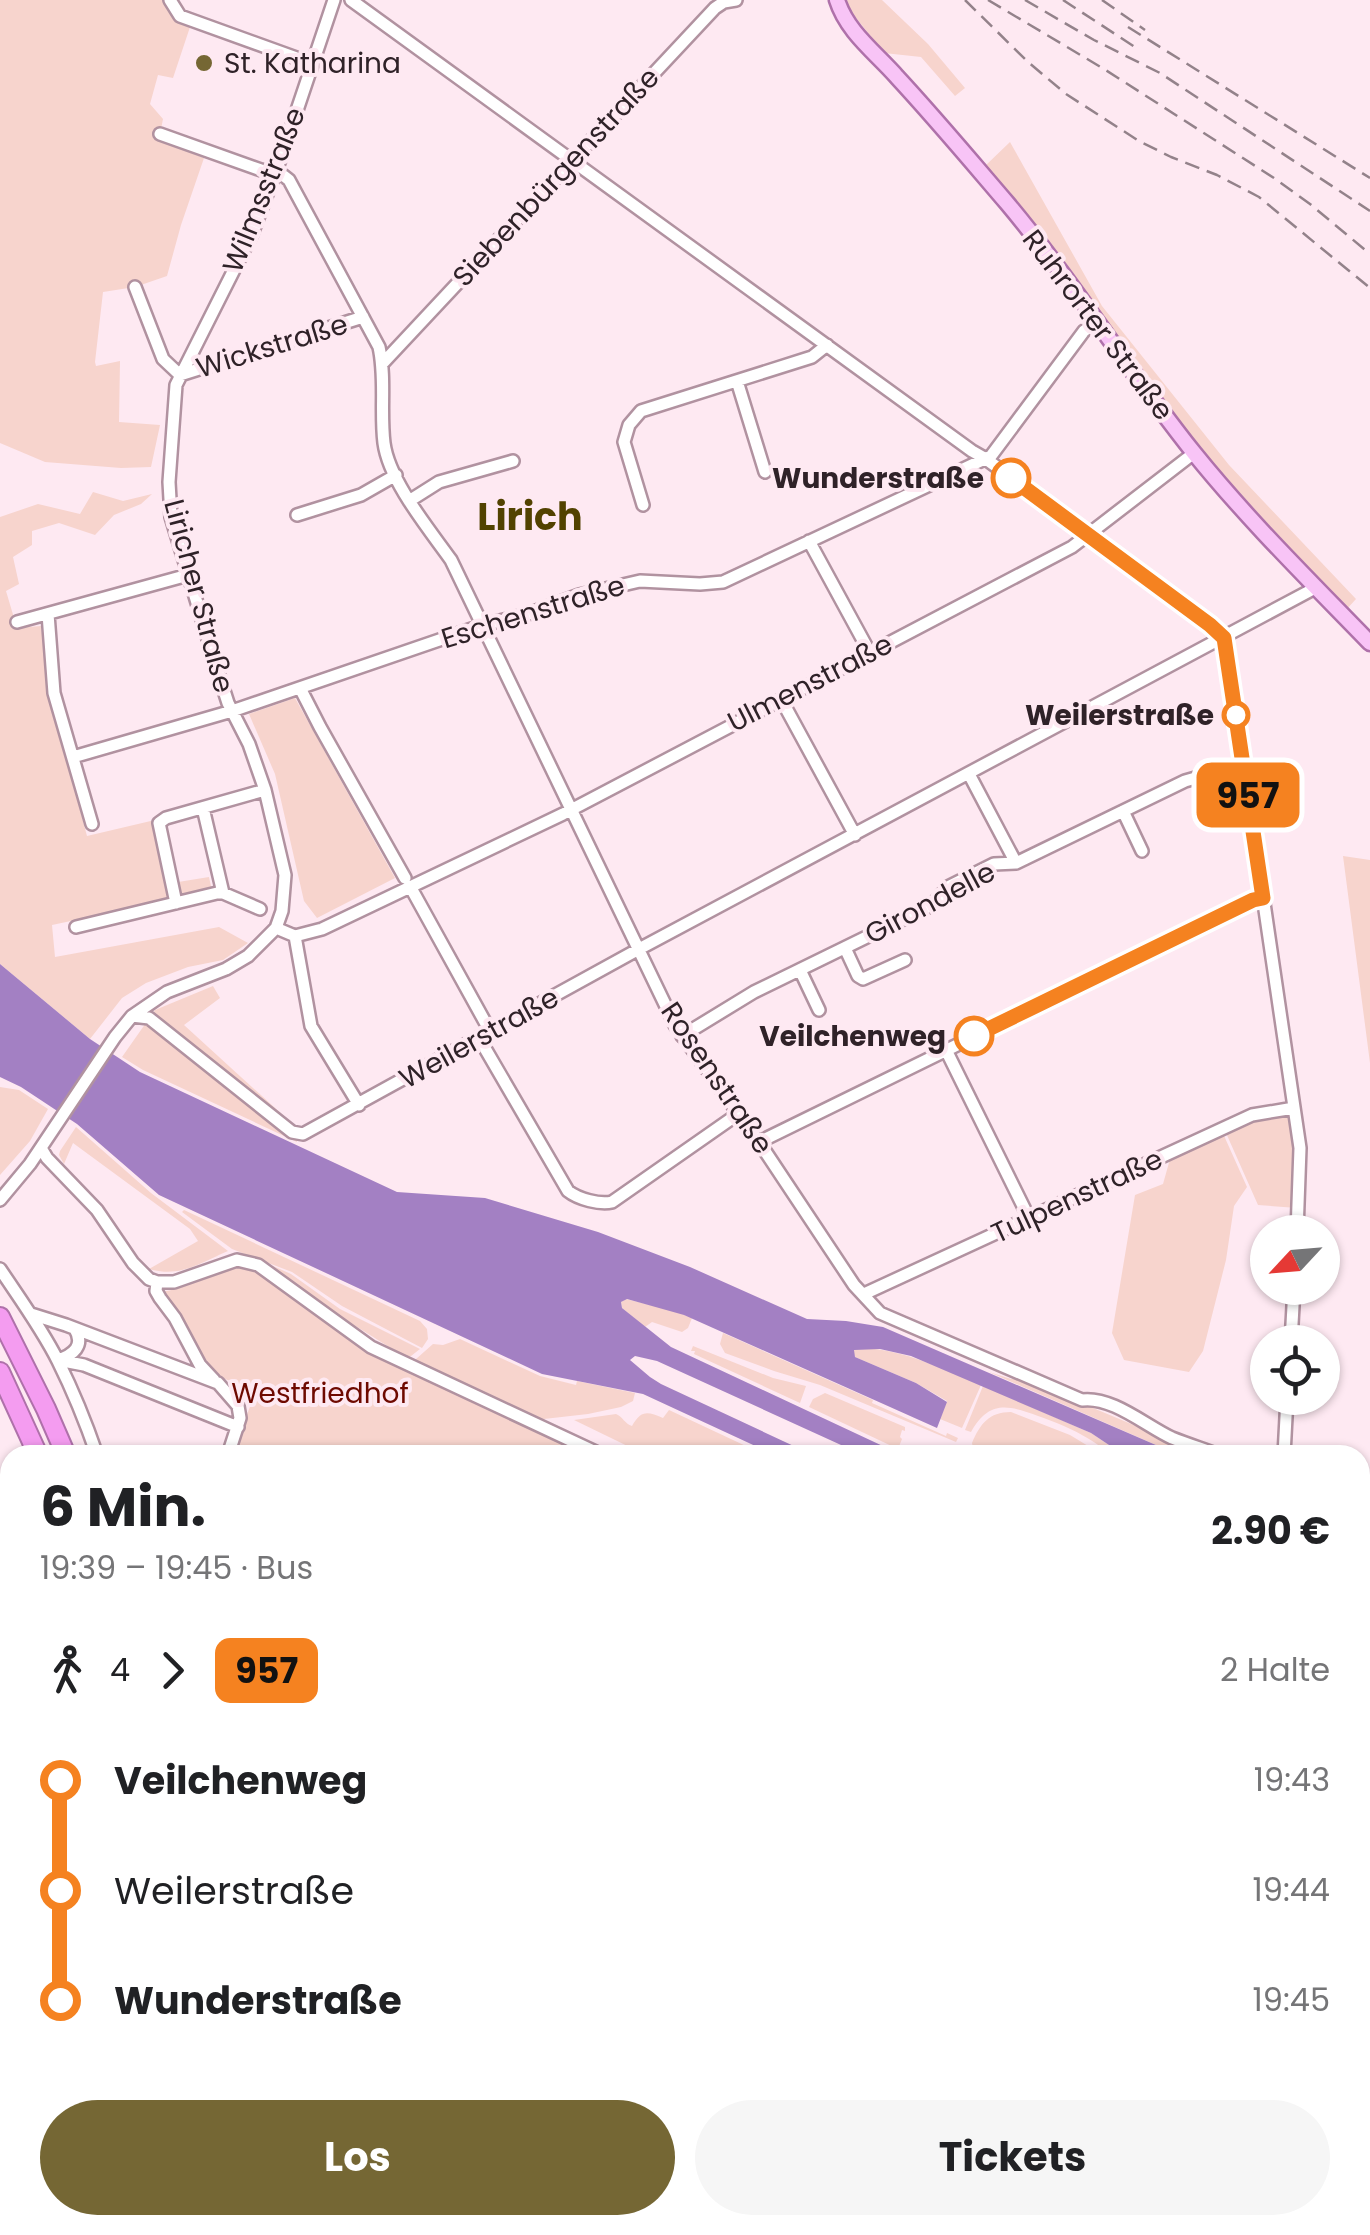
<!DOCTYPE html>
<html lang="de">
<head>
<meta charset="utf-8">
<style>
  :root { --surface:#fff; --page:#f6f6f6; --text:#202124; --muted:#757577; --accent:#756734 }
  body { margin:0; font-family:Poppins,sans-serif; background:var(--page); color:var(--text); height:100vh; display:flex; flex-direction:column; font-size:38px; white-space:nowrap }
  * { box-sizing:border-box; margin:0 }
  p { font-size:32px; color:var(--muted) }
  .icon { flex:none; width:55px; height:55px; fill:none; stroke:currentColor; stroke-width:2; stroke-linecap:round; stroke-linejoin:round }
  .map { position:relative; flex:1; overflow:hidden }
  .panel { position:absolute; left:0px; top:1445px; width:1370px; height:790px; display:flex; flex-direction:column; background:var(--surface); border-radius:30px 30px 0 0; box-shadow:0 2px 8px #0004 }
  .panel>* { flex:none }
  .badge { padding:0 20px; border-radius:15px; font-size:35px; line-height:65px }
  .needle { width:65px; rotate:244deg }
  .tools { position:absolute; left:1250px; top:1215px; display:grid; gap:20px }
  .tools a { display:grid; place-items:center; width:90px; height:90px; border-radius:50%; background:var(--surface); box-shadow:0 2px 8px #0004; font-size:50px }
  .map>.badge { position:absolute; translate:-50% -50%; box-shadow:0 0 0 5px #fff }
  .legs { display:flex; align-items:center; gap:15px; height:110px; padding:0 40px; font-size:32px }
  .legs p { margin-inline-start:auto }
  .overview { display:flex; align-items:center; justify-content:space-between; height:170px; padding:0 40px }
  h1 { font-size:55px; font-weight:700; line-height:75px }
  .button { display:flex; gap:20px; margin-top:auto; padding:20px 40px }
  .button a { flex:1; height:115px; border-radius:60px; background:var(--accent); color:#fff; font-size:40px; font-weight:700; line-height:115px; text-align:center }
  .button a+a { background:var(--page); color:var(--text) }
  ul { padding:0 40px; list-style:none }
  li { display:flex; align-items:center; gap:35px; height:110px; font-size:38px }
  li i { display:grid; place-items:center; width:15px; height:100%; margin:0 12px; background:currentColor }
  li i::after { content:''; width:25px; height:25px; margin:-12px; border:8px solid; border-radius:50%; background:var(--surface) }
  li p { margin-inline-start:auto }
  li:first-child i { background:linear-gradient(#0000 50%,currentColor 0) }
  li:last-child i { background:linear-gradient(currentColor 50%,#0000 0) }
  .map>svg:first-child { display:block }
  .green { fill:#f7d4cd }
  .water { fill:#a380c3 }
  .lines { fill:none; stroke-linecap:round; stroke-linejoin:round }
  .stream { stroke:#a380c3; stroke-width:2.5 }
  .minor-casing { stroke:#b192a0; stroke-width:16 }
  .major-casing { stroke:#af71aa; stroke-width:19 }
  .highway-casing { stroke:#af71aa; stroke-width:22 }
  .minor { stroke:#fff; stroke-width:11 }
  .major { stroke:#f8c4f6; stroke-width:14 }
  .highway { stroke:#f49cf0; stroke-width:18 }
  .rail { stroke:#93828a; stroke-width:2.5; stroke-dasharray:15 8; stroke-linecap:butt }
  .line-1-casing { stroke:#fff; stroke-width:22 }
  .line-1 { stroke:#f58220; stroke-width:15 }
  .poi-dot { fill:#756734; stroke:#fee9f2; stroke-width:4 }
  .stop-1-dot { fill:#fff; stroke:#f58220; stroke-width:5 }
  .labels { text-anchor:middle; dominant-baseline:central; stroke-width:8; stroke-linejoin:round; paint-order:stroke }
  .poi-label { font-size:28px; fill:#2f2228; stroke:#fee9f2; text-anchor:start }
  .street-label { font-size:28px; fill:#2f2228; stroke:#fee9f2 }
  .stop-label { font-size:28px; font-weight:bold; fill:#2f2228; stroke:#fee9f2; text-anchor:end }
  .park-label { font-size:28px; fill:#6e0900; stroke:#fee9f2 }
  .district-label { font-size:38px; font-weight:bold; fill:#524200; stroke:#fee9f2 }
</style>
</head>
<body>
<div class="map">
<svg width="1370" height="2235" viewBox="0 0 1370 2235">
  <rect width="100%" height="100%" fill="#fee9f2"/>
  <path class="green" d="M0,0H166L176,18L190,27L173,78L158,75L150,104L163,119L160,134L165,143L204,158L181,225L167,276L135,287L103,292L95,362L96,366L120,361L119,422L160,425L151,467L121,468L45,462L0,443Z
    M847,0H882L928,44L965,88L955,96L921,57L884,53L845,4Z
    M1010,142L1102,306L1229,465L1356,599L1346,610L1199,448L985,166Z
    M93,492L123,501L152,494L141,504L114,515L95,535L59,523L32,531V545L13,557L19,584L6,591L17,628L41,626L52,705L87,836L155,820L172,883L209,877L212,891L52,925L55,957L219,927L248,943L223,960L188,967L146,983L122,998L90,1039L0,964V517L38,504L80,514Z
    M295,698L395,878L317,918L304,901L275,774L249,714Z
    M1343,856L1370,860V1063Z
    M213,986L220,998L184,1025L297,1128V1142L143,1070L122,1057L155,1010Z
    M0,1087L19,1090L48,1109L30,1141L0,1175Z
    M1292,1112L1298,1148L1297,1208L1258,1205L1226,1133L1258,1117Z
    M76,1127L151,1193L228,1251C200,1263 180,1278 149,1269L198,1241L190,1229L73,1143L64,1164L59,1155L60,1151Z
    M1221,1129L1247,1187L1234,1206L1226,1260L1203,1351L1189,1372L1124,1360L1112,1333L1135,1195L1163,1184L1172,1152Z
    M184,1210L420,1321L427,1329L428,1339L422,1348L342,1306L292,1272L232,1249L182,1212Z
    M244,1256L264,1262L291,1274L340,1309L420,1349L411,1356L405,1357Z
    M244,1268C274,1275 299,1300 321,1319C333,1329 347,1336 360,1344C434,1386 514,1419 591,1455H231L257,1389L244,1383L241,1391L234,1388L235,1383L215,1375L204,1366L159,1292C190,1290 214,1268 244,1268Z
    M626,1299L675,1311L692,1318L688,1328L682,1332L652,1322L645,1327L622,1308L621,1302Z
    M723,1333L873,1400L872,1403L946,1436L947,1433L958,1438L956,1442L820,1385L774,1371L725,1353L720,1344Z
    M460,1339L540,1376L576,1385L577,1381L635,1393L633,1401L621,1407L588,1414L535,1420L417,1364L416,1359L433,1344L443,1345Z
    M693,1346L773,1378L806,1386L800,1403L694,1354L695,1351H691Z
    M863,1348C906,1350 942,1369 981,1385L962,1428L940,1419L947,1401L916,1383L855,1357L853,1352L855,1349Z
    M989,1372L1011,1379H1024L1205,1455H1179Z
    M983,1386L1091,1433L1124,1455C1109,1455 1101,1446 1089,1439C1073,1429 1055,1422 1038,1416C1008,1405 989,1400 971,1432L965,1430Z
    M825,1393L905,1427V1431L902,1430L900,1437L902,1439L898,1449L809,1407L813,1399Z
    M669,1410L765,1455H646L574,1420L616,1414C623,1417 625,1424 632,1426C641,1410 647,1411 663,1418Z
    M1011,1412L1070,1435L1103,1455H985L973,1448L972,1443C980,1424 989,1412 1011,1412Z
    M392,2225H710L668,2235H415Z
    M968,2225H1068L1075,2235H944Z"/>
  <path class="water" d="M0,964L90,1039L140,1072L397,1192L485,1198L598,1232L690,1267L807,1319L846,1321L883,1327L1179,1455H1124L1091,1433L911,1356L880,1349L854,1350L855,1357L916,1383L947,1402L937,1428L684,1315L627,1299L621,1302L622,1308L671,1347L902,1455H863L657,1361L635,1356L630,1360L650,1377L661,1384L813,1455H775L643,1394L542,1374L159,1195L77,1124L21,1087L0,1077Z
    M1360,1535L1370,1540V1760L1360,1755Z"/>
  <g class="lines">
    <path class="stream" d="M0,1779L10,1794"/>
    <g class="minor-casing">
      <path id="minor" d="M170,0L180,16L313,64
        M351,0L972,451L986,459L1210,625L1225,638L1300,1148L1297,1232
        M160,134L261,170L284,176L289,180L379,347C386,378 380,411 384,443C389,481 429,529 451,560L675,1025L759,1142L854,1285L880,1313L1082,1400C1112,1396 1146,1426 1172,1438C1187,1444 1203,1449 1219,1455
        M135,287L163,359L180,375
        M382,364L715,8L724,2L736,0
        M180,375L363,317
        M737,381L765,472
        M409,501L439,482L513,461
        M643,505L624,442L629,425L641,411L812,357L827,345
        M297,515L361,495L396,475
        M809,541L870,653
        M48,614L54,693L92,824
        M17,622L188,575
        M300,688L320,727L405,878
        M781,699L855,835
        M73,757L232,711L483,625L528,614L579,595L640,581L700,584L723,582L991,456L1084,331L1097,322
        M969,774L1016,863
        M203,808L223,893
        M1123,811L1142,851
        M411,888L490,1031
        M176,903L159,823L166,818L265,790
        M76,927L217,893H223L260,909
        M276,928L295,936L322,929L563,814L1072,547L1194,453
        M295,936L311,1026L359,1105
        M845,948L858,976L863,979L905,960
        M800,970L819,1010
        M132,1016L149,1018L292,1132L303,1134L639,949L1317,587
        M682,1036L754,992L932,905L948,887L994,864L1016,863L1185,781L1206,775L1244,770
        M479,1038L568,1191C578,1199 600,1205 612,1202L738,1114
        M946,1050L1029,1218
        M759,1142L1253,900L1263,898
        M41,1148L47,1158L97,1210L133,1263L149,1279L157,1282H174L237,1260L258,1265L371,1347L602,1455
        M0,1200L30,1164L115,1037L132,1016L167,992L226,969L248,956L276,928L282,911L285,875L265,790L249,744L228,703L218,672L171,517L169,482L176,385L252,234L283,152L334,0
        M0,1269C20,1299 42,1329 58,1361C73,1391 86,1423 97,1455
        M157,1282L156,1291L160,1298L175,1318L200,1365L214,1380
        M864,1294L1252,1115L1294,1108
        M31,1314L66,1325L218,1383L238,1406L240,1418L228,1455
        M1291,1342L1294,1288
        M58,1360L84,1365L238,1427
        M58,1360C73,1355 85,1346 75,1329
        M1284,1455L1287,1398
        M1360,1509L1370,1514
        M0,1533L10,1565
        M0,1653L10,1648
        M1360,1773L1370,1776
        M1360,1842L1370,1830"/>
    </g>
    <g class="major-casing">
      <path id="major" d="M837,0C847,32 876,53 897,77C935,118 971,161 1007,203C1074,283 1129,372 1194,453C1248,520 1310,581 1370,643"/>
    </g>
    <g class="highway-casing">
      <path id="highway" d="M0,1317L46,1409L66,1455
        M0,1372L38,1455
        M1360,1958L1370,1951
        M1360,1986L1370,1980
        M216,2225L219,2235
        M255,2225L258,2235
        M344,2225L358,2235
        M3,2235L12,2225
        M55,2235L56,2225
        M72,2235L74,2225
        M777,2235L809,2225
        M856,2235L885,2225"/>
    </g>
    <use href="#minor" class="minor"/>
    <use href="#major" class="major"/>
    <use href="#highway" class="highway"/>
    <path class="rail" d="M965,0L1028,62L1066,94L1139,141L1171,157L1217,175L1259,197L1370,288
      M988,0L1104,69L1274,178L1310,204L1370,254
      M1025,0L1094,40L1160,73L1370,211
      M1063,0L1138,49
      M1102,0L1145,30
      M1128,27L1370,178"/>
  </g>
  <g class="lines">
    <g class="line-1-casing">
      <path id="line-1" d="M974,1036L1253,900L1263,898L1224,638L1210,625L1011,478"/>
    </g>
    <use href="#line-1" class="line-1"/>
  </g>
  <circle class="poi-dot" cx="204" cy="63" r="10"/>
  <g class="stop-1-dot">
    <circle cx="1011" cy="478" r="18"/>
    <circle cx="1236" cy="715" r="12"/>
    <circle cx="974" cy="1036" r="18"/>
  </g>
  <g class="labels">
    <g class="poi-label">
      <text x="224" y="63">St. Katharina</text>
    </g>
    <g class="street-label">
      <text transform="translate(556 177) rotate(-47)">Siebenbürgenstraße</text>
      <text transform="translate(264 190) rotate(-68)">Wilmsstraße</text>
      <text transform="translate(1098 325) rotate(53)">Ruhrorter Straße</text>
      <text transform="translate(272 346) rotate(-17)">Wickstraße</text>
      <text transform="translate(199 596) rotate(75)">Liricher Straße</text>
      <text transform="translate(533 612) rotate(-17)">Eschenstraße</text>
      <text transform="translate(810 683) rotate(-27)">Ulmenstraße</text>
      <text transform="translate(930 903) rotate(-28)">Girondelle</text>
      <text transform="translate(479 1038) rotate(-29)">Weilerstraße</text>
      <text transform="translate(717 1078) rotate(56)">Rosenstraße</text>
      <text transform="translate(1077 1196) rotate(-25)">Tulpenstraße</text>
    </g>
    <g class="stop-label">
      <text x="984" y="478">Wunderstraße</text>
      <text x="1214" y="715">Weilerstraße</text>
      <text x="946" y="1036">Veilchenweg</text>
    </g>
    <g class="park-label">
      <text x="320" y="1393">Westfriedhof</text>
    </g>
    <g class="district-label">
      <text x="530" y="516">Lirich</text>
    </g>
  </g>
</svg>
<div class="tools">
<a><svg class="needle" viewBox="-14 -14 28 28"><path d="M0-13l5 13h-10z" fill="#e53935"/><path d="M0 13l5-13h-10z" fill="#757577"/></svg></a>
<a><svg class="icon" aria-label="locate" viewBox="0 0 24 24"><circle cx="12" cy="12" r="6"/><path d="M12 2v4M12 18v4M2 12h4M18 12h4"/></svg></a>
</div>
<b class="badge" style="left:1248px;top:795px;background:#f58220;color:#111">957</b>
<section class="panel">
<div class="overview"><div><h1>6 Min.</h1><p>19:39 – 19:45 · Bus</p></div><b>2.90 €</b></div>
<div class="legs"><svg class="icon" aria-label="walk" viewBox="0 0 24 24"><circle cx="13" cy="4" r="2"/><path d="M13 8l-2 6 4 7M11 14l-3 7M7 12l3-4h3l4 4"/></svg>4<svg class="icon" aria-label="forward" viewBox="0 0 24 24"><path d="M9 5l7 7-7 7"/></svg><b class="badge" style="background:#f58220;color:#111">957</b><p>2 Halte</p></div>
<ul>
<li><i style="color:#f58220"></i><b>Veilchenweg</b><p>19:43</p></li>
<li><i style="color:#f58220"></i><span>Weilerstraße</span><p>19:44</p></li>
<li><i style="color:#f58220"></i><b>Wunderstraße</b><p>19:45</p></li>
</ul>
<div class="button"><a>Los</a><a>Tickets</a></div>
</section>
</div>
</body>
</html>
